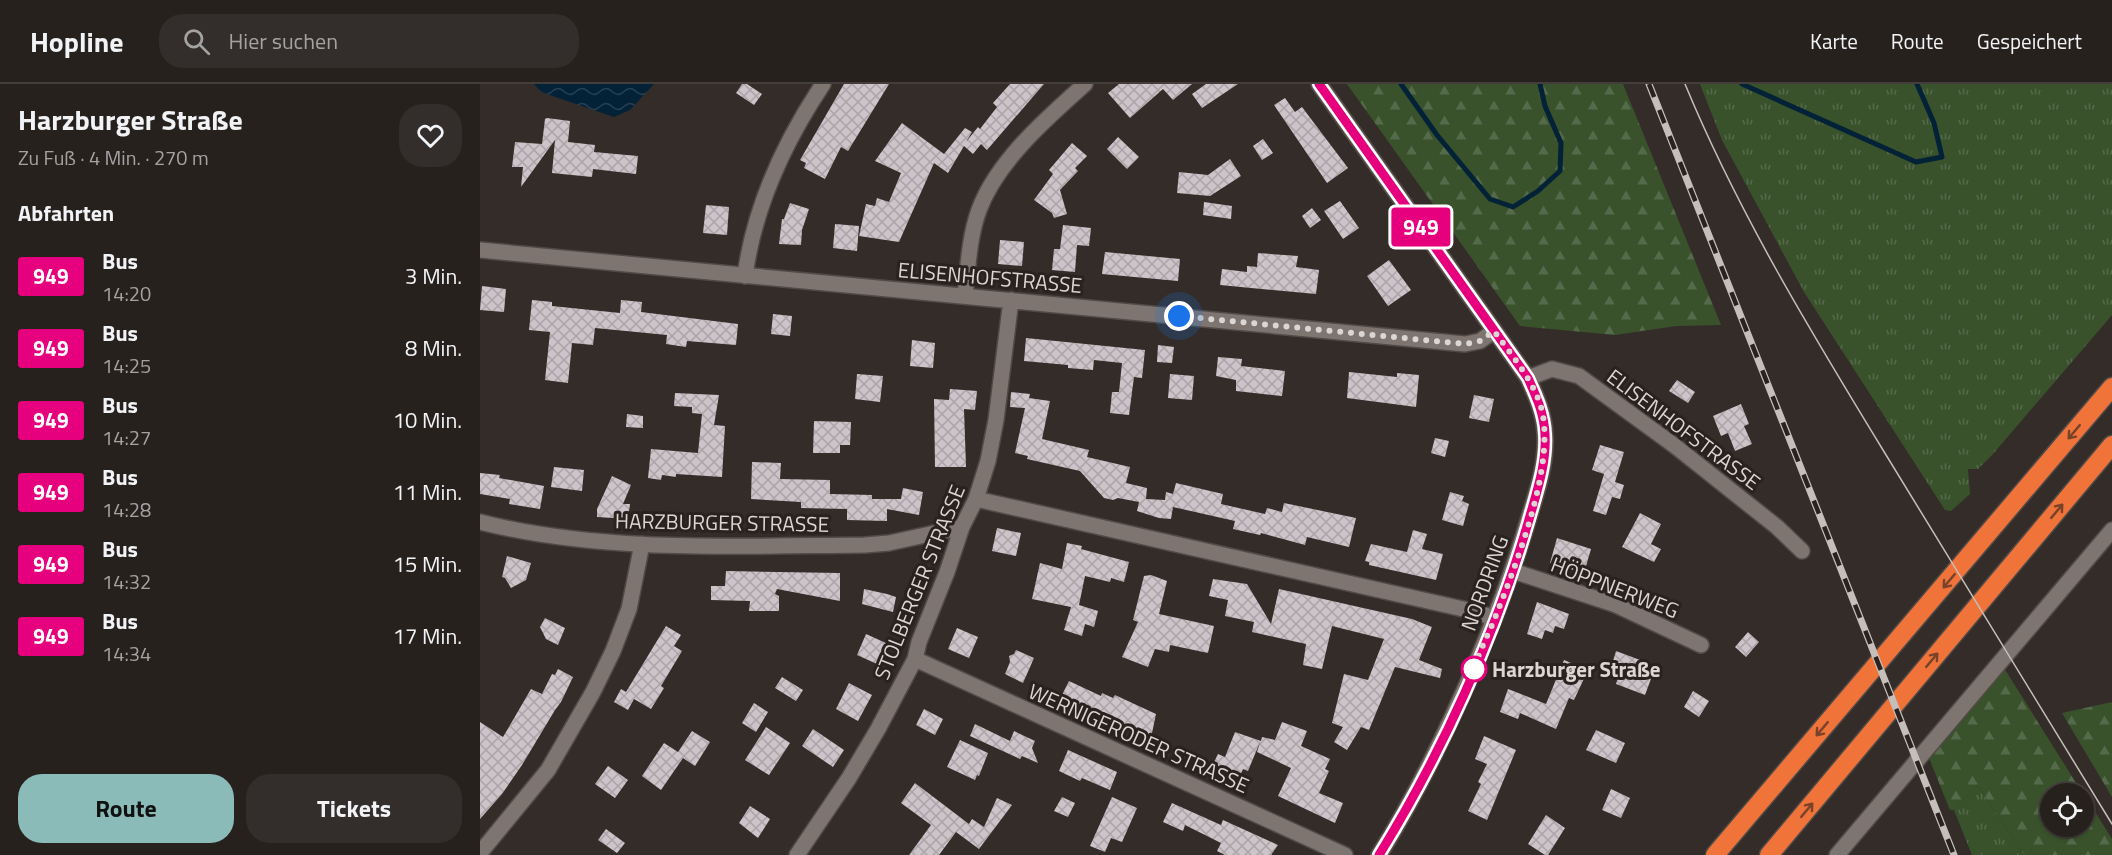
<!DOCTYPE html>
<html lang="de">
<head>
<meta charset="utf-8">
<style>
  :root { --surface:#27211e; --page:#332e2b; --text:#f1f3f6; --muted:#a4a3a4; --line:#433e3c; --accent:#8bbbb9 }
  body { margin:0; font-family:"Titillium Web",sans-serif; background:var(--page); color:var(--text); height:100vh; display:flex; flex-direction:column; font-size:22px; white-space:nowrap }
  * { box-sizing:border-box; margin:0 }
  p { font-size:20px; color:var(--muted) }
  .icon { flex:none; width:33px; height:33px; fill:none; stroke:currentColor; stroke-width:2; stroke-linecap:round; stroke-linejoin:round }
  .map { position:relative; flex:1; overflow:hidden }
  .drawer { display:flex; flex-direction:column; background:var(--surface); width:480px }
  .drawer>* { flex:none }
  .badge { padding:0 12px; border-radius:4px; font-size:21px; line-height:39px }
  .controls { position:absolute; left:1560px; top:699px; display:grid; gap:12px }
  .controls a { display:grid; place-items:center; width:54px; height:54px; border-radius:50%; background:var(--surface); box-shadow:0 2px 4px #0004,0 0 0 2px var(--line); font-size:30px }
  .you { position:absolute; width:30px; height:30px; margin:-15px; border:4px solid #fff; border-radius:50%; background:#1a73e8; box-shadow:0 0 0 9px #1a73e833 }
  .map>.badge { position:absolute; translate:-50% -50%; box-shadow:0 0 0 3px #fff }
  h2 { padding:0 18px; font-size:22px; line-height:54px }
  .round { display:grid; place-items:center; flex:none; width:63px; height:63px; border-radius:24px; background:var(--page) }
  .summary { display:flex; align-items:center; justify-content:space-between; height:102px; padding:0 18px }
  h1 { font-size:28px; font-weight:700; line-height:45px }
  .primary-button { display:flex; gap:12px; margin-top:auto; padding:12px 18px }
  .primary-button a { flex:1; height:69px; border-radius:24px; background:var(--accent); color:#111; font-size:24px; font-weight:700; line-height:69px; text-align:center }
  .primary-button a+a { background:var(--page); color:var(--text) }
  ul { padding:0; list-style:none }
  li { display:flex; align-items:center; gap:18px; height:72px; padding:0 18px }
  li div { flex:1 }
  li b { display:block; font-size:22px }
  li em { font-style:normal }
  li .badge { min-width:66px; font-weight:700; text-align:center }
  header { display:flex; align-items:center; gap:36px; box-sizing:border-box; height:84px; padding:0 30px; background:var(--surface); border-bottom:2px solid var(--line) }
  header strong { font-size:28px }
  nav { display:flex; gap:33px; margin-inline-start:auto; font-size:21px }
  .search { width:420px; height:54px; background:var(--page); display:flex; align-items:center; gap:15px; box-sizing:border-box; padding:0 21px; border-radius:24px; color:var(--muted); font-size:22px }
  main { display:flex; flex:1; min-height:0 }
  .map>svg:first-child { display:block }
  .grass { fill:url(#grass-tufts) }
  .forest { fill:url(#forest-firs) }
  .water { fill:url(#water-waves) }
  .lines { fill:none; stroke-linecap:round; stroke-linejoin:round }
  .stream { stroke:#032137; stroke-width:5 }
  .building { fill:url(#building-cross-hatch) }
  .minor-casing { stroke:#514a47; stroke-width:18 }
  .highway-casing { stroke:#514a47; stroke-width:21 }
  .minor { stroke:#7e7570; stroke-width:15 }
  .highway { stroke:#f0743a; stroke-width:18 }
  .tram { stroke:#c5bfbc; stroke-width:1.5 }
  .rail-casing { stroke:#c5bfbc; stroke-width:7 }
  .rail { stroke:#2a221e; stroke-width:4.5; stroke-dasharray:14; stroke-linecap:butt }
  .oneway { stroke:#794329 }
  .line-casing { stroke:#fff; stroke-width:14 }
  .line { stroke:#e6007e; stroke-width:9 }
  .walk { stroke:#dbd6d3; stroke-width:6; stroke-dasharray:0 10.8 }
  .stop-dot { fill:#fff; stroke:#e6007e; stroke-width:3 }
  .labels { text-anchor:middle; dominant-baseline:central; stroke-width:6; stroke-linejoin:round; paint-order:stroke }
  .street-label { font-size:21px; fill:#dbd6d3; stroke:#2a221e }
  .stop-label { font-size:21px; font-weight:bold; fill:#dbd6d3; stroke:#2a221e; text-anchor:start }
</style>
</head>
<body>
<header>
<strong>Hopline</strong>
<div class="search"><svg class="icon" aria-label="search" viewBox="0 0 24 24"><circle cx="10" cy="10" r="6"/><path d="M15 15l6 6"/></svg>Hier suchen</div>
<nav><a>Karte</a><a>Route</a><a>Gespeichert</a></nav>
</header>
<main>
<section class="drawer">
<div class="summary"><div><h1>Harzburger Straße</h1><p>Zu Fuß · 4 Min. · 270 m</p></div><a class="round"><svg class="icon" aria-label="heart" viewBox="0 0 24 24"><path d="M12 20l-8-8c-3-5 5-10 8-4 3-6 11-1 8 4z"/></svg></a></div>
<h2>Abfahrten</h2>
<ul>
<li><span class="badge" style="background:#e6007e;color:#fff">949</span><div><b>Bus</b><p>14:20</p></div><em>3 Min.</em></li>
<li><span class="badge" style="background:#e6007e;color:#fff">949</span><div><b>Bus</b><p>14:25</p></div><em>8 Min.</em></li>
<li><span class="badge" style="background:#e6007e;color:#fff">949</span><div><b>Bus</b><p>14:27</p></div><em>10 Min.</em></li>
<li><span class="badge" style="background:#e6007e;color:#fff">949</span><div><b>Bus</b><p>14:28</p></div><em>11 Min.</em></li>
<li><span class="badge" style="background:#e6007e;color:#fff">949</span><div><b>Bus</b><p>14:32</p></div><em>15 Min.</em></li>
<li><span class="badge" style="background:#e6007e;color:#fff">949</span><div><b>Bus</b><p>14:34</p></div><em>17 Min.</em></li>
</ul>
<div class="primary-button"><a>Route</a><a>Tickets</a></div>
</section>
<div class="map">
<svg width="1632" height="771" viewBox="0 0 1632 771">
  <defs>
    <pattern id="grass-tufts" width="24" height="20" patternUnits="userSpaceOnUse" patternTransform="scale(1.5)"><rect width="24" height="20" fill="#39522c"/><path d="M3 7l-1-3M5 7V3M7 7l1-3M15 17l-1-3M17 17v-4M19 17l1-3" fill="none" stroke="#556a4a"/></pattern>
    <pattern id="forest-firs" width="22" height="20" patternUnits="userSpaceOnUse" patternTransform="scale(1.5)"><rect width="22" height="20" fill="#39522c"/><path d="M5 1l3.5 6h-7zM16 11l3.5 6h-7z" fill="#556a4a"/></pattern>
    <pattern id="water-waves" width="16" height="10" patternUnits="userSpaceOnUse" patternTransform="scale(1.5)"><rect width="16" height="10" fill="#032137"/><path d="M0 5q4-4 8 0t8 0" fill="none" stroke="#274053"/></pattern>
    <pattern id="building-cross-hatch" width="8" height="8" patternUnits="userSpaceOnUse" patternTransform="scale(1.5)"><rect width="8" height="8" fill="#cdc4ca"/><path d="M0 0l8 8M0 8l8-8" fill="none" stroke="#aaa3a7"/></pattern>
  </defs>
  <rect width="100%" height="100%" fill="#342c28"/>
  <path class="grass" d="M1220,0H1632V231L1513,370L1498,385H1488L1490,410L1471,427L1465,426L1324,208L1242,56Z
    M1497,701L1544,771H1492L1474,726Z"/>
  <path class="forest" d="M867,0H1143L1241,241L1196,242L1135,251L1040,242Z
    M1524,584L1603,710H1570V742H1604V710L1632,755V771H1544L1497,701L1474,726H1470L1449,674Z
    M1632,618V713L1582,629Z"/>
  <path class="water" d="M54,0H174L150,26L134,33L61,8Z"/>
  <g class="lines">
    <path class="stream" d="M921,0L957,51L1010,115L1033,123L1058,107L1080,87L1081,59L1065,22L1060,0
      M1262,0L1436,78L1462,73L1454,39L1437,0"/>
  </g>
  <path class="building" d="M262,0H267L282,10L274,21L256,9Z
    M364,0H409L368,67L361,63L345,95L324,84L326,79L320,76Z
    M530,0H564L507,66L501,60L493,70L484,62L468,89L454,79L419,158L379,152L386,120L395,122L397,114L409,118L421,89L395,77L422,39L464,70L485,44L492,48L486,58L498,43L500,45L517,23L513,19Z
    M639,0H712L693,16L683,5L650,34L628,9Z
    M726,0H758L722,24L712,10Z
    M805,14L815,28L822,23L868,84L847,99L794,21Z
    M67,34L90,37L88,58L115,61L114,68L158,72L156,90L113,85L112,93L72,89L75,56L41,103L43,83H32L35,58L62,60L65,35Z
    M638,53L659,73L647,85L627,65Z
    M783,55L793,69L782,76L773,62Z
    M592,59L607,72L595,84L598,87L580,106L587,130L574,134L572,129L554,116L573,90L569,86Z
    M750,75L761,92L730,112L697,109L699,88L728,91Z
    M860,117L879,144L863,155L844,127Z
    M724,118L752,122L751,135L723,131Z
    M310,119L329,125L322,146L321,161L299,160L302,135H304Z
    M226,121L249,123L247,151L223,149Z
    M832,124L841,136L830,144L822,132Z
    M355,140L379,142L377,167L353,164Z
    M583,141L611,144L609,162L597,161L595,188L572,186L574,165H580Z
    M520,156L544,158L542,182L518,180Z
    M625,168L700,175L698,197L622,190Z
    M778,169L818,172L816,183L839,186L836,210L740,201L742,185L767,188V182L777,183Z
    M909,176L931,206L908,222L887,192Z
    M2,202L26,205L24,228L0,226Z
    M52,216L72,218V222L140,229L141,216L162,218L161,228L258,240L256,261L207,257L206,263L186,260L187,251L115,244L113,261L92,259L88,299L65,296L70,248L49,246Z
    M293,230L312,232L310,252L291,250Z
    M546,254L665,266L662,294L654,293L649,331L630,329L632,308H639L642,279L614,276L613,286L588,284V281L544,277Z
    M432,256L455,259L453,284L430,282Z
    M678,261L694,263L692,279L677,278Z
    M738,273L762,275L761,282L805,287L802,312L756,307V296L736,292Z
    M869,288L917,293V289L939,291L936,323L867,314Z
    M377,290L403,292L400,318L375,315Z
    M690,290L714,292L712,316L688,314Z
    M1197,296L1215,308L1208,319L1189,307Z
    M470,305L497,307L495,326L484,325L486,383H455L454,315L469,316Z
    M531,308L550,310L549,314L570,317L562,355L609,366L607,373L650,383L646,399L667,404L666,415L685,416L686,408L693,410L696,399L743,410L741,420L785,430L787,424L802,428L804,419L876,434L869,463L827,453L825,461L781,449L780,451L753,445L755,437L693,423L691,435L679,434L657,427L659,418L638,414L633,416L624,414L600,387L547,375L548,372L535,369L545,324L530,323Z
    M195,309L239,311L234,341L245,342L242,393L196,390V393L182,391L181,396L168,394L171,365L218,369L222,330L212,329V323L194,322Z
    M994,311L1014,315L1009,338L989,334Z
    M1261,320L1269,340L1264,342L1272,360L1255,367L1248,349L1241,352L1233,332Z
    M147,330L163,332V344L146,343Z
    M334,337L371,338L370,361H360V369H333Z
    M955,354L969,357L965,373L951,369Z
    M1120,361L1144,368L1135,398L1144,401L1140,415L1132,413L1126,431L1113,427L1124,390L1112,386Z
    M272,378L301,379L300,395L350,396V410L392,411V415H421L423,404L443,408L439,431L407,425V437L367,436V425L321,424V418L271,415Z
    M74,383L104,386L102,407L71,403Z
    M0,389L20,391L19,394L64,402L60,425L29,420L30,415L0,410Z
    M132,392L151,401L143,420H150L148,435L117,433V425Z
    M970,408L984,412L982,417L989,420L983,442L962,436Z
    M1160,429L1181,440L1171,460L1181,465L1174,478L1142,463Z
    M517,444L541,449L536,472L512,467Z
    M933,446L947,450L942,465L963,470L956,496L889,481V478L885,477L891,460L927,468Z
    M1077,454L1111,465L1104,489L1070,479Z
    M587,459L602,462L601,465L649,478L644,498L631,494L630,498L605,492L599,521L618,527L614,543L605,540L602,552L584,546L591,523L552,515L560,479L582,485Z
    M27,472L51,479L46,496L31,504L25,494L22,493Z
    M246,487L360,489V517L297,505L295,510L299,512V527H269L270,517L231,516V502H245Z
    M671,491L687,497L679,530L734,542L728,569L690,561L689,568L675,565L668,583L642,573L658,538L653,536L664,492Z
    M733,495L767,500L791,540L799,505L932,535L952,543L939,576L962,585L960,594L915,583L889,646L881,643L867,666L854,658L863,643L852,639L864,590L888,596L904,555L852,542L842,585L823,581L826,560L772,548L774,538L745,532L748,516L729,512Z
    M384,505L407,510L416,513L413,528L382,520Z
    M1057,518L1089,530L1084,545L1075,542L1073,549L1065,546L1062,555L1047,550Z
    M65,534L85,544L78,561L66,555L60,543Z
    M186,542L201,551L194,562L202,567L181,602L184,604L171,625L154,615L148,626L134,618L141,605L146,608Z
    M477,544L498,553L489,574L468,565Z
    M1268,548L1279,558L1266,573L1255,563Z
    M386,550L406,559L397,580L377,571Z
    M536,566L554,574L543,599L525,590L530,578L529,572L534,570Z
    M1136,567L1168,579L1167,582L1175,584L1165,611L1136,600L1140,587L1131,584Z
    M1084,576L1108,586L1094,616L1089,614L1076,645L1040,629L1038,635L1020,628L1028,605L1066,620Z
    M78,585L93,593L81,618L75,626L42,681L22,710L0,735V638L23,653L51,605L62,610L72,590L75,591Z
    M302,593L323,606L316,617L295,604Z
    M589,597L621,612L622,609L633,614L635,611L676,630L671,654L581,613Z
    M369,599L392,611L378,637L356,625Z
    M1213,607L1229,617L1219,633L1204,623Z
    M274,619L288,628L276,648L262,639Z
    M444,625L463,635L455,651L436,641Z
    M802,638L827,647L821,662L850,675L845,685L849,687L839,709L863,719L855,739L798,712L811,684L777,668L780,658L768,687L763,685L759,694L732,682L738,670L745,673L755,648L781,657L782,653L795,656Z
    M495,640L530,657L534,647L555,657L552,664L558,679L542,672L540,675L490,652Z
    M286,643L310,659L289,691L265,676Z
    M333,645L364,666L353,683L322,662Z
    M1116,646L1145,659L1136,679L1106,666Z
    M212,647L230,658L215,682L203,674L181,706L162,692L184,659L198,668Z
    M1004,652L1036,666L1007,736L988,727L1001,700L998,698L1007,680L995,675Z
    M480,656L508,669L499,692L497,691L495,696L467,683Z
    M588,666L637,688L630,706L602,694L600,697L579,687Z
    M128,682L148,696L135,714L115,700Z
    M435,699L489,740L492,735L504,743L517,714L532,721L499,765L476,748L459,771H429L451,741L421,719Z
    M1131,705L1150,714L1141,734L1122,726Z
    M582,713L595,719L588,733L574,727Z
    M632,713L657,724L642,758L631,754L625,768L610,762Z
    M692,719L741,741L743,736L798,761L791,771H745L737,767L741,759L705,741L703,747L683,738Z
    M270,722L290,735L278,754L259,739Z
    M1066,731L1085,744L1068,771H1065L1048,760Z
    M126,745L145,759L137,769L118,756Z"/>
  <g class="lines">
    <g class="minor-casing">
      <path id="minor" d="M839,0L1048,294C1056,312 1064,329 1065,350C1067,382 1055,413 1046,443C1033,487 1017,529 999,572C970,641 939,707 899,771
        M0,166L985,260L1000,257L1014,247
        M265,192C274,123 305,57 343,0
        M485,212C488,184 489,153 499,126C517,77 567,34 605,0
        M1048,294L1072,285L1099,292L1195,362L1297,443L1322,467
        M496,415L1001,529L1014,535
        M0,438C122,469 260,462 385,461L409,459L482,443
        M1033,487L1136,521L1221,561
        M435,575L865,771
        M0,769L68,686L113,608L133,567L149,525L162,460
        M317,771L369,694L398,645L435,575L439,558L467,488L482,443L496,415L508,377L516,336L531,216
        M1357,771L1632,446"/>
    </g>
    <g class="highway-casing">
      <path id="highway" d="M1235,771L1632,303
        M1289,771L1632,361"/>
    </g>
    <use href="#minor" class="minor"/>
    <use href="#highway" class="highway"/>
    <path class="tram" d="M1205,0C1258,128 1331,248 1403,366C1479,491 1555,616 1632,740"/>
    <g class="rail-casing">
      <path id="rail" d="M1169,0L1474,771"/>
    </g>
    <use href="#rail" class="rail"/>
  </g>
  <defs><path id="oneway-shaft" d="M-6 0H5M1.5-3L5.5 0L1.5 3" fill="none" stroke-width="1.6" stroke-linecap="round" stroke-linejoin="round" transform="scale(1.5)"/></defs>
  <g class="oneway">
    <use href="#oneway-shaft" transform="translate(1594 348) rotate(130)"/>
    <use href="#oneway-shaft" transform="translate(1577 427) rotate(-50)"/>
    <use href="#oneway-shaft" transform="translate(1469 497) rotate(130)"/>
    <use href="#oneway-shaft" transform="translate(1452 576) rotate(-50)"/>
    <use href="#oneway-shaft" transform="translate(1342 645) rotate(130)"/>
    <use href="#oneway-shaft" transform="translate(1327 726) rotate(-50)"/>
  </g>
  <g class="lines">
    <g class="line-casing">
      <path id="line" d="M839,0L1048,294C1056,312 1064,329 1065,350C1067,380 1056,410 1048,439C1015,552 961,671 899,771"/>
    </g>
    <use href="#line" class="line"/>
    <path class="walk" d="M699,232L985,260L1000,257L1014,247C1030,269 1049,291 1059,317C1080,372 1036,480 1015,534C1008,551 999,568 994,585"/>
  </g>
  <circle class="stop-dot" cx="994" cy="585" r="12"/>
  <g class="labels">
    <g class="street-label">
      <text transform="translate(510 193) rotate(5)">ELISENHOFSTRASSE</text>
      <text transform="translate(1204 345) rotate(37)">ELISENHOFSTRASSE</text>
      <text transform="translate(242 438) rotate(1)">HARZBURGER STRASSE</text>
      <text transform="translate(439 498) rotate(-68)">STOLBERGER STRASSE</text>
      <text transform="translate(1004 499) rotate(-70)">NORDRING</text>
      <text transform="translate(1135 503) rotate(21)">HÖPPNERWEG</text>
      <text transform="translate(659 654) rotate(24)">WERNIGERODER STRASSE</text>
    </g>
    <g class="stop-label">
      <text x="1012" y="585">Harzburger Straße</text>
    </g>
  </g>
</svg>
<div class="controls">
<a><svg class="icon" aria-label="locate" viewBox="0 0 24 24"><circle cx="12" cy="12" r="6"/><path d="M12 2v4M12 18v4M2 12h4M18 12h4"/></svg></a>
</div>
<div class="you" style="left:699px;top:232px"></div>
<b class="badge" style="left:941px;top:143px;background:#e6007e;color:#fff">949</b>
</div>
</main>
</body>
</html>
